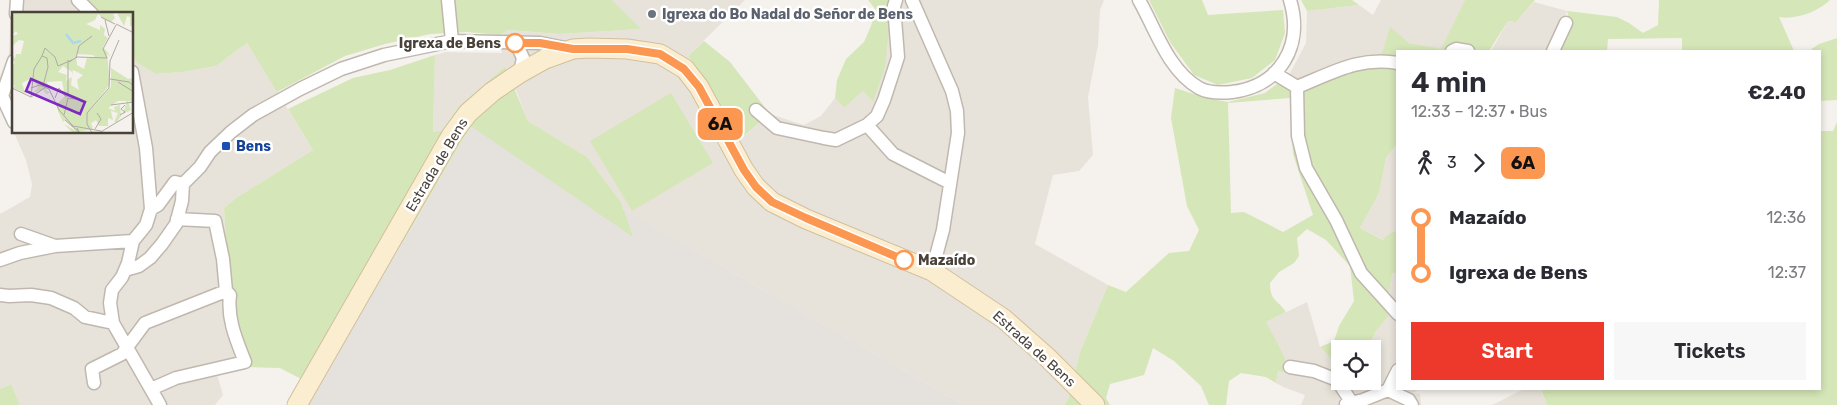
<!DOCTYPE html>
<html lang="en">
<head>
<meta charset="utf-8">
<style>
  :root { --surface:#fff; --page:#f7f7f7; --text:#2b2b33; --muted:#7c7c81; --accent:#ec392c }
  body { margin:0; font-family:Rubik,sans-serif; background:var(--page); color:var(--text); height:100vh; display:flex; flex-direction:column; font-size:19px; white-space:nowrap }
  * { box-sizing:border-box; margin:0 }
  p { font-size:16px; color:var(--muted) }
  .icon { flex:none; width:28px; height:28px; fill:none; stroke:currentColor; stroke-width:2; stroke-linecap:round; stroke-linejoin:round }
  .map { position:relative; flex:1; overflow:hidden }
  .drawer { position:absolute; left:1396px; top:50px; width:425px; height:340px; display:flex; flex-direction:column; background:var(--surface); border-radius:0px; box-shadow:0 2px 8px #0003 }
  .drawer>* { flex:none }
  .badge { padding:0 10px; border-radius:8px; font-size:18px; line-height:32px }
  .buttons { position:absolute; left:1331px; top:340px; display:grid; gap:10px }
  .buttons a { display:grid; place-items:center; width:50px; height:50px; border-radius:0px; background:var(--surface); box-shadow:0 2px 8px #0003; font-size:25px }
  .map>.badge { position:absolute; translate:-50% -50%; box-shadow:0 0 0 2px #fff }
  .legs { display:flex; align-items:center; gap:8px; height:55px; padding:0 15px; font-size:16px }
  .legs p { margin-inline-start:auto }
  .summary { display:flex; align-items:center; justify-content:space-between; height:85px; padding:0 15px }
  h1 { font-size:28px; font-weight:600; line-height:38px }
  .action { display:flex; gap:10px; margin-top:auto; padding:10px 15px }
  .action a { flex:1; height:58px; border-radius:0px; background:var(--accent); color:#fff; font-size:20px; font-weight:600; line-height:58px; text-align:center }
  .action a+a { background:var(--page); color:var(--text) }
  ul { padding:0 15px; list-style:none }
  li { display:flex; align-items:center; gap:18px; height:55px; font-size:19px }
  li i { display:grid; place-items:center; width:8px; height:100%; margin:0 6px; background:currentColor }
  li i::after { content:''; width:12px; height:12px; margin:-6px; border:4px solid; border-radius:50%; background:var(--surface) }
  li p { margin-inline-start:auto }
  li:first-child i { background:linear-gradient(#0000 50%,currentColor 0) }
  li:last-child i { background:linear-gradient(currentColor 50%,#0000 0) }
  .map>svg:first-child { display:block }
  .residential { fill:#e8e3da }
  .industrial { fill:#e5e1dd }
  .green { fill:#d5e6b8; fill-rule:evenodd }
  .lines { fill:none; stroke-linecap:round; stroke-linejoin:round }
  .street-casing { stroke:#c0b8af; stroke-width:15 }
  .secondary-casing { stroke:#d1c09e; stroke-width:21 }
  .street { stroke:#fff; stroke-width:12 }
  .secondary { stroke:#fbedcf; stroke-width:19 }
  .line-1-casing { stroke:#fff; stroke-width:11 }
  .line-1 { stroke:#fc9751; stroke-width:8 }
  .worship-dot { fill:#6b7280; stroke:#fff; stroke-width:2 }
  .stop-1-dot { fill:#fff; stroke:#fc9751; stroke-width:2.5 }
  .transit-dot { fill:#1a4fb4; stroke:#fff; stroke-width:2 }
  .labels { text-anchor:middle; dominant-baseline:central; stroke-width:5; stroke-linejoin:round; paint-order:stroke }
  .worship-label { font-size:14px; font-weight:bold; fill:#5b616d; stroke:#fff; text-anchor:start }
  .stop-label { font-size:14px; font-weight:bold; fill:#49423a; stroke:#fff; text-anchor:end }
  .transit-label { font-size:14px; font-weight:bold; fill:#164399; stroke:#fff; text-anchor:start }
  .street-label { font-size:14px; fill:#49423a; stroke:#fff }
  .inset-river { fill:none; stroke:#add8ec; stroke-width:2.5 }
  .inset-road { fill:none; stroke:#b0aba5; stroke-width:1 }
  .view { fill:#7b2cbf; fill-opacity:0.15; stroke:#7b2cbf; stroke-width:2.5 }
  .inset-edge { fill:none; stroke:#49423a; stroke-width:2.5 }
</style>
</head>
<body>
<div class="map">
<svg width="1837" height="405" viewBox="0 0 1837 405">
  <rect width="100%" height="100%" fill="#f5f1ec"/>
  <path class="residential" d="M11,0H87L101,14H14V132L0,108V77L9,53Z
    M612,0H745L688,56L708,83L739,141L770,114L804,125L821,116L835,98L844,108L863,91L873,102L892,0H1104L1100,10L1098,45L1088,97L1093,155L1079,171L1053,175L1035,244L1108,285L1080,352L1068,400L1064,405H964L624,210L621,202L587,157L528,121L516,90L458,107L442,131L433,133L435,55L446,52L502,53L500,35L508,30L559,34L640,29Z
    M1381,0H1465L1441,50L1409,43L1382,54L1359,56L1298,83L1289,75L1306,43L1307,11L1359,5L1373,15Z
    M1534,2L1567,11L1550,51H1491L1508,21L1516,22Z
    M247,43L313,150L236,198L224,208L228,276L248,367L217,374L223,395L215,405H20L11,384L0,389V214L30,197L32,184L26,160L14,133L132,132L133,56L137,63L156,74L182,72L216,66Z
    M1396,145L1397,146V230L1387,235L1384,240L1360,228L1379,193L1386,158Z
    M1392,272L1397,273L1398,389H1420L1413,393L1420,394L1421,405H1301L1305,395L1283,387L1276,383L1278,371L1282,373L1266,322L1307,302L1320,347L1334,361L1340,363V381H1372V349H1367L1376,331L1388,317V300Z
    M1524,389H1540L1547,405H1492Z"/>
  <path class="industrial" d="M473,123L964,405H307Z"/>
  <path class="green" d="M88,0H612L641,29L559,34L508,30L500,35L467,32L430,34L385,44L345,56L277,92L247,43L216,66L182,72L156,74L137,63L133,56L132,14H102Z
    M868,0H892L885,67L873,102L863,91L844,108L835,98L837,80L846,59L864,42L871,26L876,10Z
    M1149,0H1202L1208,15L1283,10L1285,33L1275,60L1252,78L1218,85L1194,75L1170,42Z
    M1301,0H1352L1359,5L1307,11Z
    M1465,0H1535L1516,22L1508,21L1489,51H1398L1397,146L1396,145L1386,158L1379,193L1360,228L1383,240L1387,235L1397,230V273H1392L1388,300V317L1376,331L1367,349H1340V363L1334,361L1320,347L1334,341L1339,326L1354,301L1350,266L1326,240L1307,229L1297,238L1299,256L1294,263L1279,272L1270,283C1270,301 1277,299 1286,312L1266,322L1285,358L1283,373L1278,371L1276,383L1266,377L1241,373L1229,381L1226,405H1209L1201,386L1174,361L1153,348L1144,375L1110,384L1106,398L1110,405H1064L1068,400L1080,352L1108,285L1126,292L1169,253L1189,251L1199,230L1187,206L1171,118L1175,88L1206,98L1228,102L1265,93L1289,75L1298,82L1359,56L1382,54L1390,27L1409,43L1441,49ZM1290,98L1293,154L1313,215L1283,232L1244,212L1231,213L1228,103Z
    M1659,0H1830C1818,12 1795,20 1779,17L1794,51H1682V38L1608,39L1607,51H1555L1570,23L1567,11L1617,17L1629,23L1643,33L1658,25Z
    M1837,38V100L1820,101V51H1809L1819,44Z
    M704,41L730,62L770,114L738,141L708,83L688,56Z
    M435,55L433,132L442,131L458,107L505,67L528,121L587,157L621,202L633,237L471,126L307,405L303,380L280,368L248,367L228,276L224,208L236,198L313,150L288,109L353,78L390,70Z
    M671,93L713,163L632,211L590,141Z
    M1837,122V405H1547L1541,390L1543,389H1820V131H1833Z
    M11,384L20,405H0V389Z"/>
  <g class="lines">
    <g class="street-casing">
      <path id="street" d="M78,0L92,14
        M448,0L452,41
        M912,0L952,91L957,111L958,133L943,230L932,271
        M1139,0C1156,30 1168,70 1199,88C1208,93 1222,93 1232,92C1280,86 1304,46 1290,0
        M16,14L17,0
        M516,43L523,58L520,73
        M1452,51L1456,49L1468,51
        M1553,51L1566,23
        M14,61L2,96L14,122
        M1398,63C1360,56 1332,73 1297,87L1298,136L1306,168L1336,220L1361,273L1398,314
        M132,72L146,148L151,209L146,225L133,241L128,263L122,277L112,290L110,303L113,323L160,405
        M1274,73L1297,87
        M756,110L777,128L824,138L836,140L867,125L877,116L884,100L898,57L894,6L896,0
        M867,125L893,154L950,183
        M151,209L158,205L175,182L183,184
        M21,234L55,246
        M0,260L20,253L55,246L133,241
        M125,270L139,266L150,258L162,244L176,224L182,201L183,184L200,167L210,152L231,132L253,115L300,89L341,69L384,55L452,41L540,43L570,49
        M0,295L9,296L31,295L51,298L74,308L85,317L113,323
        M1290,367L1314,371L1337,380L1352,403
        M1398,370L1388,390L1409,400L1412,405
        M94,383L92,369L122,354L145,323L226,291L223,259L215,221L177,219
        M151,389L176,378L245,362C236,339 227,319 230,295L226,291
        M1346,404L1363,400L1388,390"/>
    </g>
    <g class="secondary-casing">
      <path id="secondary" d="M297,405L451,136L468,113L492,92L520,73L545,59L573,49L589,48L627,49L660,54L685,69L699,87L744,170L756,187L772,202L806,219L932,271L1004,319L1047,357L1095,405"/>
    </g>
    <use href="#street" class="street"/>
    <use href="#secondary" class="secondary"/>
  </g>
  <g class="lines">
    <g class="line-1-casing">
      <path id="line-1" d="M515,43H540L573,49H627L660,54L684,69L699,87L744,170L756,187L772,202L806,218L904,260"/>
    </g>
    <use href="#line-1" class="line-1"/>
  </g>
  <circle class="worship-dot" cx="652" cy="14" r="5"/>
  <g class="stop-1-dot">
    <circle cx="515" cy="43" r="9"/>
    <circle cx="904" cy="260" r="9"/>
  </g>
  <rect class="transit-dot" x="221" y="141" width="10" height="10" rx="2.5"/>
  <g class="labels">
    <g class="worship-label">
      <text x="662" y="14">Igrexa do Bo Nadal do Señor de Bens</text>
    </g>
    <g class="stop-label">
      <text x="501" y="43">Igrexa de Bens</text>
      <text x="918" y="260" text-anchor="start">Mazaído</text>
    </g>
    <g class="transit-label">
      <text x="236" y="146">Bens</text>
    </g>
    <g class="street-label">
      <text transform="translate(437 165) rotate(-59)">Estrada de Bens</text>
      <text transform="translate(1034 349) rotate(42)">Estrada de Bens</text>
    </g>
  </g>
  <g transform="translate(12 12)">
    <rect width="121" height="121" fill="#f5f1ec"/>
    <path d="M0,0L121,1V14H118V5L115,4L112,14L105,1L101,2L103,6L99,10L91,7L90,11L91,6L86,2L83,8L74,12L88,18V13L93,17L92,23L96,26L91,35L97,42L98,45L95,41L98,72L77,100L99,75V56L116,67L121,66V73L117,69L121,74V90L116,89L119,98L111,102L115,89H106L96,96L103,99L102,95L108,93L109,104L105,110H102L106,101L99,99L101,108L96,106V114H87L84,108L79,111L81,117L61,121L52,112L64,119L53,108L51,110L46,99L45,92L53,84L50,69L35,70L37,76L33,77L38,81L34,82L31,77L21,81L26,75L20,66L10,71L13,81L0,75L4,74L0,73V55L3,50L0,48V42L3,47L4,42H9L12,29L7,28L0,34V24L6,22L4,19L0,23ZM64,42L81,43L83,45L75,46L72,57L65,53ZM51,54L60,60V64L61,58L71,63L65,68L67,78L59,73L60,65L54,69L55,63L46,60Z" fill="#d5e6b8" fill-rule="evenodd"/>
    <path class="inset-river" d="M54,22L61,31L69,29"/>
    <path class="inset-road" d="M89,5L103,12M93,8L97,24M104,12L122,21M64,46L67,34L80,24M57,50L65,45L95,46L91,37L104,13M98,67L117,70L122,74M106,70L122,80M31,74L36,55L35,46L30,44L33,36L43,45L46,54L60,48M0,76L19,85L34,75M19,76L28,73L37,77L47,98L61,114L89,119M19,85L22,57L30,44M43,86L47,76L53,84H56V48M99,93L122,90M52,103L56,86L64,87M108,103L113,100L109,97L113,93M53,108L67,120L65,116M83,117L89,107L85,101M80,121L75,112V101L97,76L98,49L107,28M87,121L122,100"/>
    <path class="view" d="M19,67L73,90L68,102L14,79Z"/>
    <rect width="121" height="121" class="inset-edge"/>
  </g>
</svg>
<div class="buttons">
<a><svg class="icon" aria-label="locate" viewBox="0 0 24 24"><circle cx="12" cy="12" r="6"/><path d="M12 2v4M12 18v4M2 12h4M18 12h4"/></svg></a>
</div>
<b class="badge" style="left:720px;top:124px;background:#fc9751;color:#111">6A</b>
<section class="drawer">
<div class="summary"><div><h1>4 min</h1><p>12:33 – 12:37 · Bus</p></div><b>€2.40</b></div>
<div class="legs"><svg class="icon" aria-label="walk" viewBox="0 0 24 24"><circle cx="13" cy="4" r="2"/><path d="M13 8l-2 6 4 7M11 14l-3 7M7 12l3-4h3l4 4"/></svg>3<svg class="icon" aria-label="forward" viewBox="0 0 24 24"><path d="M9 5l7 7-7 7"/></svg><b class="badge" style="background:#fc9751;color:#111">6A</b></div>
<ul>
<li><i style="color:#fc9751"></i><b>Mazaído</b><p>12:36</p></li>
<li><i style="color:#fc9751"></i><b>Igrexa de Bens</b><p>12:37</p></li>
</ul>
<div class="action"><a>Start</a><a>Tickets</a></div>
</section>
</div>
</body>
</html>
